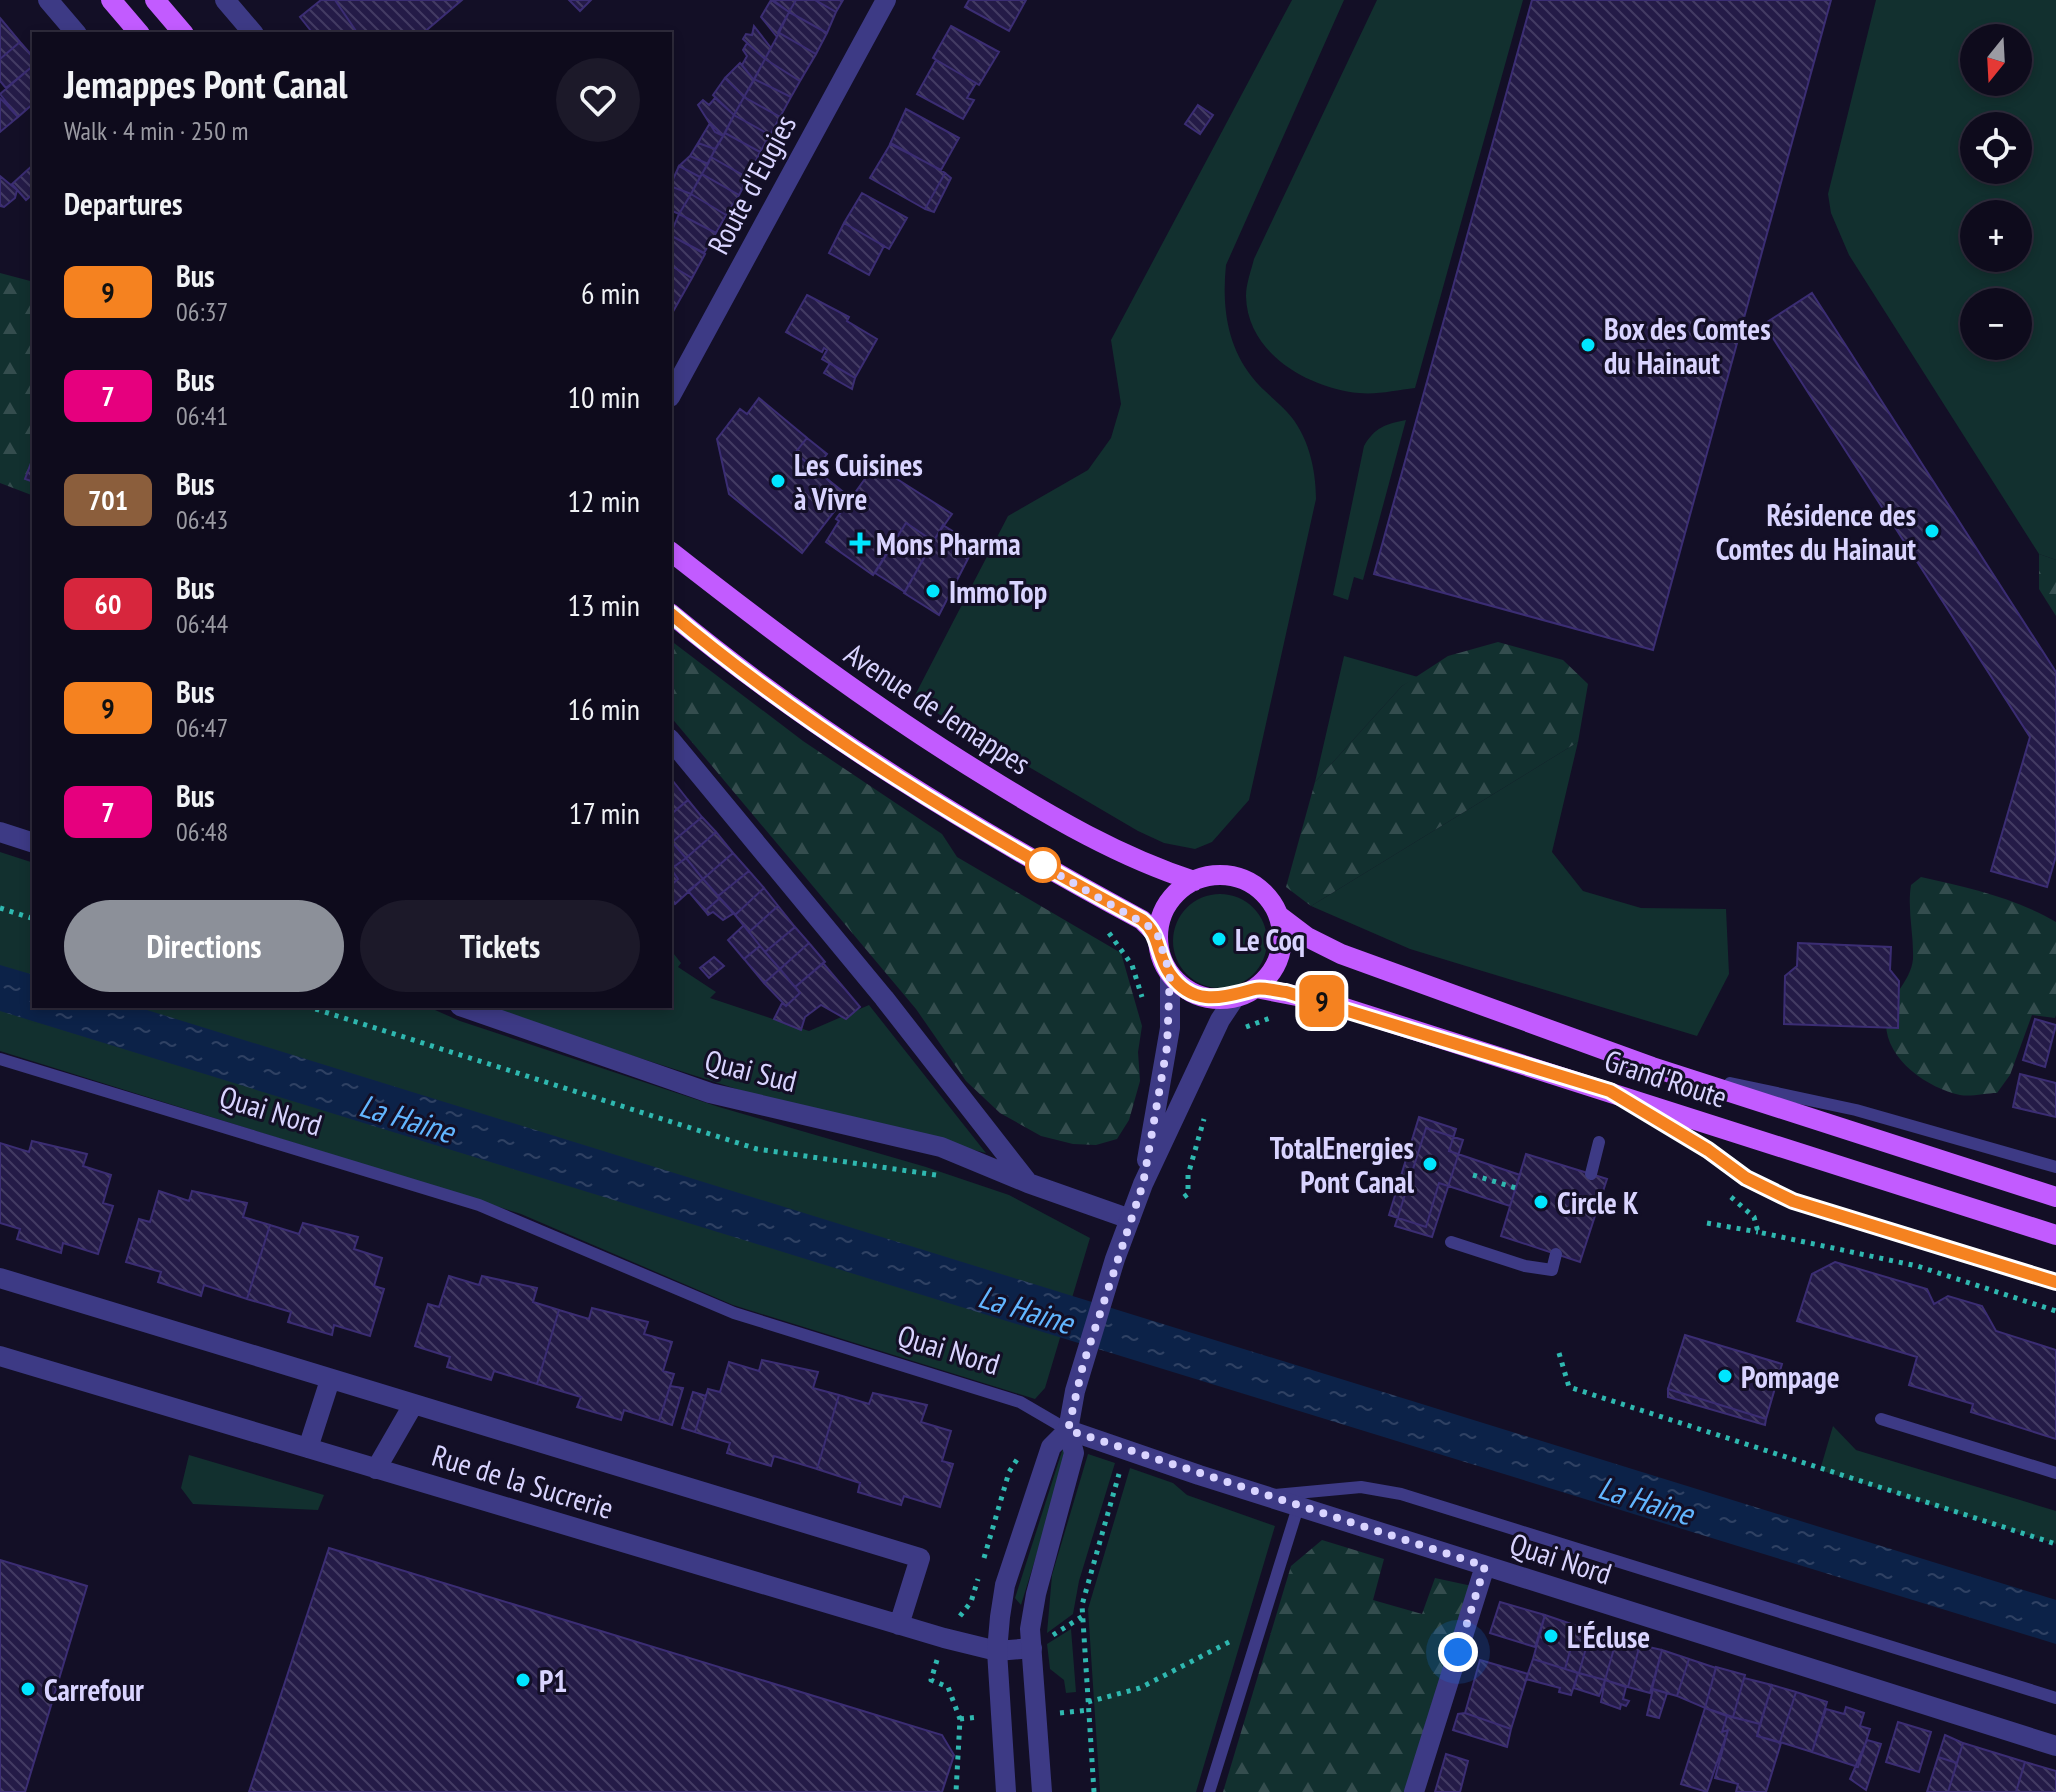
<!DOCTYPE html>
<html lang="en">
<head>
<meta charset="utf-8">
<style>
  :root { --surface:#0e0b1c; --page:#1c1929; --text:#f1f3f6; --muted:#9b9ba3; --line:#2e2b3b; --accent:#8c9099 }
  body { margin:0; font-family:"PT Sans Narrow",sans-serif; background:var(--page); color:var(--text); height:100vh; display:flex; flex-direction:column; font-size:30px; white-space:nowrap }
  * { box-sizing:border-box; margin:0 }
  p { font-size:26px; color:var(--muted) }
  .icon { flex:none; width:44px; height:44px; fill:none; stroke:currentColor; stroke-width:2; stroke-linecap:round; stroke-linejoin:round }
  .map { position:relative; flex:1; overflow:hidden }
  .side { position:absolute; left:32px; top:32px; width:640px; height:976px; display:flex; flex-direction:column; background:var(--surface); border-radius:0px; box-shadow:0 4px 12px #0003,0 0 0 2px var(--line) }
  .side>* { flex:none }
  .badge { padding:0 16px; border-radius:12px; font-size:28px; line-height:52px }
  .needle { width:52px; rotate:198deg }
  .fabs { position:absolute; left:1960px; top:24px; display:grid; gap:16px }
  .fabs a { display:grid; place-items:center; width:72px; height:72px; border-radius:50%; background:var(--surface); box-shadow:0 4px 12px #0003,0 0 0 2px var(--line); font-size:40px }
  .you { position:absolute; width:40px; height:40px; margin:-20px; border:6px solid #fff; border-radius:50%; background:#1a73e8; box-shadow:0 0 0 12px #1a73e833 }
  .map>.badge { position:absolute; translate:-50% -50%; box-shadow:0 0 0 4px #fff }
  h2 { padding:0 32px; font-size:30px; line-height:72px }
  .round { display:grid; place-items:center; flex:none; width:84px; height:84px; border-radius:42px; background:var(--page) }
  .overview { display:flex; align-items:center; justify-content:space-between; height:136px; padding:0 32px }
  h1 { font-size:38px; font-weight:700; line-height:60px }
  .action { display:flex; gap:16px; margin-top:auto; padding:16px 32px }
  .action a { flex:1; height:92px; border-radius:48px; background:var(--accent); color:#fff; font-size:32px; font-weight:700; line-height:92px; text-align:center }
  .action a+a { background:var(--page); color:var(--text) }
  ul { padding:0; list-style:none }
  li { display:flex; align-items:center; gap:24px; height:104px; padding:0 32px }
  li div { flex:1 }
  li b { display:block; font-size:30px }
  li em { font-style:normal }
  li .badge { min-width:88px; font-weight:700; text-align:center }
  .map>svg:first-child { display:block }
  .grass { fill:#12302f; fill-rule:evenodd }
  .forest { fill:url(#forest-firs) }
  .water { fill:url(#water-ripples) }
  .building { fill:url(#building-back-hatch); stroke:#3b2d73; stroke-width:2 }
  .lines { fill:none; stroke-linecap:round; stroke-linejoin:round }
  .path { stroke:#2fb8b0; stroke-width:5; stroke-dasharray:4 6; stroke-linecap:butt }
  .service { stroke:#3d3a85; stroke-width:12 }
  .minor { stroke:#3d3a85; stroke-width:20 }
  .tertiary { stroke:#3d3a85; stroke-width:20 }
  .primary { stroke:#c25bff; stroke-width:20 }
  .line-casing { stroke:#fff; stroke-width:18 }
  .line { stroke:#f58220; stroke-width:12 }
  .walk { stroke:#d9d4ff; stroke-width:8; stroke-dasharray:0 14.4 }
  .poi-dot { fill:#00e5ff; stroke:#130f26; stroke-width:3 }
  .stop-dot { fill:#fff; stroke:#f58220; stroke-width:4 }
  .labels { text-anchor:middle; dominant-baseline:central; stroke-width:6; stroke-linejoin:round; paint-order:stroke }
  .street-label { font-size:30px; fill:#d9d4ff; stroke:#130f26 }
  .poi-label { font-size:30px; font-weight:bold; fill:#d9d4ff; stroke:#130f26; text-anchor:start }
  .water-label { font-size:32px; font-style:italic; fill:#62b6ff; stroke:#130f26 }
</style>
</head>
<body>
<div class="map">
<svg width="2056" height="1792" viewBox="0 0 2056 1792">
  <defs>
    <pattern id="forest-firs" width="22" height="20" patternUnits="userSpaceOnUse" patternTransform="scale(2)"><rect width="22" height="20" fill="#12302f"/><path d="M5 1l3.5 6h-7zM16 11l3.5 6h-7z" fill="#344d4e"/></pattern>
    <pattern id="water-ripples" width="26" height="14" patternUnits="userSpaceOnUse" patternTransform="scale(2)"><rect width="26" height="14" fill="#0c2248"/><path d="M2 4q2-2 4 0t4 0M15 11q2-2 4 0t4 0" fill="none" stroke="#2f4163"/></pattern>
    <pattern id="building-back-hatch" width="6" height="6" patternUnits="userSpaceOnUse" patternTransform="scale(2)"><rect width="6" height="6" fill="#241b47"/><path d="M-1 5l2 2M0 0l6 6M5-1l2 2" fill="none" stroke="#433b63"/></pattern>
  </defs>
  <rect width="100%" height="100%" fill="#130f26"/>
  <path class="grass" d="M1292,0H1344L1226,265C1222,304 1226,344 1252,377C1262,390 1276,400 1287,412C1308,434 1316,469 1316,499L1249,800L1212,842L1195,849L1164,843L1138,831L913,699L1008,516L1088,470L1111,438L1121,404L1111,340Z
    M1377,0H1523L1415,388C1397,390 1377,395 1359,393C1309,388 1247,354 1246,296C1246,284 1251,271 1254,259Z
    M1876,0H2056V560L2039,554L1849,255L1831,213L1828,194ZM1974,38H2018V82H1974ZM1974,126H2018V170H1974ZM1974,214H2018V258H1974ZM1974,302H2018V346H1974Z
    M1406,420L1363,580L1354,577L1348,600L1333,595L1364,446C1375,427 1386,424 1406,420Z
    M1344,656L1418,677L1402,686L1315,782Z
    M1578,742L1552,852L1583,891L1641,908L1726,909L1729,974L1697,1036L1410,949L1311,906Z
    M0,852L34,863V1006H426L460,1021L719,1107L926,1167L1009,1195L1090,1238L1045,1388L1035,1399L733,1305L521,1214L0,1051Z
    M1173 941a47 47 0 1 1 94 0a47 47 0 1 1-94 0Z
    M670,949L681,963L678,967L716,992L710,998L809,1031L869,1005L986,1153L768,1099L477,1006H670Z
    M1833,1426L1856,1450L2056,1511V1544L1820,1470Z
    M1063,1448L1069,1450L1021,1605L1015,1598Z
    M1088,1454L1115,1463L1079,1581L1073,1614L1047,1633L1052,1575Z
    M189,1455L324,1495L318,1510L193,1504L181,1488Z
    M1130,1468L1173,1483L1187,1495L1275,1526L1196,1792H1100L1088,1609Z
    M1071,1629L1076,1692L1066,1693L1064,1680L1050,1669L1047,1644Z"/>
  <path class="forest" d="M0,273L34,282V496L0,483Z
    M2039,554L2056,560V616L2039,589Z
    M670,640L803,741L942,834L957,857L1121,953L1142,1026L1138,1052L1140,1081L1129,1120L1117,1139L1096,1145L1073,1144L1041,1136L1000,1113L966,1081L916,1009L670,716Z
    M1498,642L1563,660L1588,684L1578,742L1311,906L1286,887L1315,782L1402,686L1448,656Z
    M1921,877C1967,887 2015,898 2056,922V1015L2055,1018L2032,1015L2010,1075L1997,1093C1986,1093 1971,1097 1960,1095C1926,1088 1879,1055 1887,1015C1891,995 1911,981 1913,959C1914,934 1907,910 1911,885Z
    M1322,1540L1384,1559L1373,1600L1422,1614L1435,1578L1472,1586L1410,1792H1223L1291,1566Z"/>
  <path class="water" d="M0,965L34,975V1006H134L2056,1600V1644L0,1011Z"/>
  <path class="building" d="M321,0H335L358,34H307L311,31L300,17Z
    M335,0H462L422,34H358Z
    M569,0H591L580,11Z
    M771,0L789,12L777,37L761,17Z
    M773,0H796L789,12Z
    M796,0H815L836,12L827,33L789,12Z
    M815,0H843L836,12Z
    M969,0H1026L1009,31L965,7Z
    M1532,0H1831L1653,650L1374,574Z
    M789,12L827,33L816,54L778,32Z
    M0,18L20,42L0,59Z
    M754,26L771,48L765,59L743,39L746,34L752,35Z
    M951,26L999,52L979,85L933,58Z
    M779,33L816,54L800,81L765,59Z
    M20,42L34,58V65L6,88L0,81V59Z
    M747,43L765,59L754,80L742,65L747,56L743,50Z
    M765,59L800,81L791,97L754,79Z
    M936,60L976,83L967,98L974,100L963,119L917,94Z
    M740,63L754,80L744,97L725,78Z
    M34,65V103L18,117L0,94Z
    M725,78L744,97L734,115L713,95Z
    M754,79L791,97L780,117L744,97Z
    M744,97L780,117L770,135L734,115Z
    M0,98L18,117L0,132Z
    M715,98L734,115L723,136L715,132L698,105L703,100L709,105Z
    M1198,105L1213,115L1200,134L1185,124Z
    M906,109L959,138L941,170L890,144Z
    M734,115L770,135L760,152L725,133Z
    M710,123L723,136L715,149L698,143Z
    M725,133L760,152L748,178L711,157Z
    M698,143L715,149L708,164L690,156Z
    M891,143L945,173L925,209L870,178Z
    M690,156L708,164L700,177L679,166Z
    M711,157L748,178L739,195L702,174Z
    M33,165L34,193L26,200L12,184Z
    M679,166L700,177L691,194L670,186Z
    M945,173L951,178L934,212L925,209Z
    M702,174L739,195L726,215L691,194Z
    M0,176L17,190L15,198L4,207L0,206Z
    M670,186L691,194L679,214L670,210Z
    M862,193L907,218L889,249L844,223Z
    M691,194L726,215L716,233L679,214Z
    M679,214L716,233L704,253L670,235Z
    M844,223L884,246L869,275L829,253Z
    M670,235L705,254L692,278L670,265Z
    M670,265L692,278L670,317Z
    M1812,293L2056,672V856L2047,887L1991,871L2030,737L1764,324Z
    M807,295L849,317L847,321L877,339L855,378L822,359L827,350L824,348L822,352L786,332Z
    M830,363L855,378L852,389L824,373Z
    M759,398L807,438L795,453L847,495L802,553L729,494L717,439L740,409L747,414Z
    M807,438L827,454L815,469L795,453Z
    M31,463L34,464V482L25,479Z
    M875,465L952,514L933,541L906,523L873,575L826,542L839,521L836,519Z
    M906,523L933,541L905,592L875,573Z
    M943,525L975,545L939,615L904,593Z
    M673,781L688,800L670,815V783Z
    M688,800L702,817L672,842L670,815Z
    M702,817L716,832L686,858L672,842Z
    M716,832L733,853L703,879L686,858Z
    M672,842L686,858L671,869L678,879L670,886Z
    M733,853L749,871L718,896L703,879Z
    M686,858L703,879L675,904L670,898V886L678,879L671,869Z
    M749,871L764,888L735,915L718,896Z
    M703,879L720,898L705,911L688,891Z
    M764,888L778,906L749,932L735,915Z
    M720,898L734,913L723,920L713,912L708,915L705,911Z
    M778,906L795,927L765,952L749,932Z
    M744,925L760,946L744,959L728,940Z
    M795,927L809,943L780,969L765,952Z
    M809,943L825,962L795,987L780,969Z
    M1798,943L1891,947L1890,970L1899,981L1898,1028L1784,1024L1785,976L1797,966Z
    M760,946L780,969L764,983L744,959Z
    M714,957L724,966L709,978L700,968Z
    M823,963L860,1007L846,1019L821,1005L805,1017L801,1030L774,1019L782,1003L786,1006L800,993L795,987Z
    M780,969L800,993L786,1006L764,983Z
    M2035,1019L2056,1025L2045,1067L2023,1060Z
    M2020,1074L2056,1083V1117L2013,1107Z
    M1419,1117L1456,1129L1449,1151L1520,1175L1510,1206L1439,1183L1426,1227L1389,1215Z
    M1426,1128L1463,1140L1432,1237L1395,1226Z
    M32,1141L87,1154L83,1166L111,1175L103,1203L113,1206L98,1254L63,1243L61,1253L17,1239L20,1229L0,1223V1143L29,1152Z
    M1526,1154L1607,1179L1580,1262L1501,1236Z
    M159,1191L189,1201L192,1191L247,1203L243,1217L270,1225L247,1299L204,1285L201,1296L158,1282L161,1272L126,1262L139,1219L150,1222Z
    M303,1223L358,1237L354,1249L382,1258L374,1286L384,1289L370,1336L334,1325L332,1335L288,1322L291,1312L247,1299L270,1225L299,1234Z
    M1835,1262L1927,1289L1934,1304L1948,1296L1982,1306L1996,1331L2056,1350V1439L1971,1412L1973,1404L1909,1385L1917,1357L1797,1321L1812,1274Z
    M449,1276L479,1285L482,1276L537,1288L533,1302L559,1310L537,1384L494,1371L491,1380L447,1367L450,1357L415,1346L428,1304L439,1307Z
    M592,1308L648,1322L644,1334L672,1342L663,1371L674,1374L659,1421L624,1410L621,1420L577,1407L581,1397L537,1384L559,1310L589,1319Z
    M1685,1335L1782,1364L1766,1419L1668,1389Z
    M762,1360L818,1372L813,1388L839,1395L817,1469L774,1456L771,1466L727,1453L730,1443L695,1432L708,1389L720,1392L729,1362L759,1371Z
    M670,1386L683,1388L672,1425L659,1421Z
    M1668,1389L1766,1419L1765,1425L1668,1397Z
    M693,1392L706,1396L695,1432L682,1428Z
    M873,1393L927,1405L921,1422L951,1431L942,1461L953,1464L940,1507L904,1496L901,1505L858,1492L860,1483L817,1469L839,1395L869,1404Z
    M329,1548L942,1735L954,1755L942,1792H249Z
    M0,1560L87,1586L25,1792H0Z
    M1500,1602L1545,1615L1535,1647L1490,1633Z
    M1545,1615L1577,1626L1565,1669L1533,1659Z
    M1577,1626L1591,1630L1579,1673L1565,1669Z
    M1591,1630L1617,1638L1605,1680L1579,1673Z
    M1617,1638L1640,1645L1628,1687L1605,1680Z
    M1640,1645L1662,1650L1650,1693L1628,1687Z
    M1662,1650L1689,1659L1677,1696L1652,1689Z
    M1533,1659L1578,1673L1571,1695L1559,1692L1560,1688L1526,1679Z
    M1689,1659L1716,1668L1705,1708L1677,1696Z
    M1480,1660L1528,1674L1511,1729L1465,1713Z
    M1716,1667L1745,1675L1733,1717L1705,1708Z
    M1578,1673L1605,1680L1599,1696L1574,1688Z
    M1744,1678L1772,1685L1760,1724L1733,1717Z
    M1605,1680L1626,1687L1623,1699L1629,1701L1626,1706L1621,1704L1620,1709L1601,1702Z
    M1772,1685L1796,1692L1780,1742L1757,1736Z
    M1653,1689L1667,1693L1659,1718L1647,1715Z
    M1796,1692L1827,1702L1812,1752L1780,1742Z
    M1846,1707L1864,1713L1860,1726L1870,1729L1858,1767L1812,1752L1826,1709L1844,1714Z
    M1705,1708L1727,1716L1722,1732L1728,1730L1707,1792L1681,1784Z
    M1465,1713L1511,1729L1507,1747L1453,1730L1458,1714Z
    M1727,1716L1760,1724L1757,1736L1781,1743L1766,1792H1736L1738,1784L1715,1778L1728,1730L1722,1732Z
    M1898,1722L1931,1732L1919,1772L1886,1762Z
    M1945,1735L1963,1743L1957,1763L1938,1757Z
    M1867,1740L1881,1744L1866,1790L1850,1779Z
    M1963,1743L2025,1762L2016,1792H1948Z
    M1446,1754L1468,1761L1460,1792H1435Z
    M1938,1757L1957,1763L1948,1792H1927Z
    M2025,1762L2056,1771V1792H2016Z"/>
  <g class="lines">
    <path class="path" d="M0,908L34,919
      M1109,933L1132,965L1142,997
      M306,1006L757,1149L936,1175
      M1246,1027L1270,1018
      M1473,1175L1516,1188
      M1184,1197L1188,1194V1175L1204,1119
      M1731,1197L1754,1217L1758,1232L1917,1266L2056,1311
      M1707,1223L1758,1232
      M1559,1353L1569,1387L2056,1544
      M984,1558L1009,1472L1018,1458
      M960,1616L971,1602L978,1579
      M1053,1635L1083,1616
      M937,1660L931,1680L948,1687L960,1719L956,1792
      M1088,1702L1140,1688L1233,1640
      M1060,1713L1089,1710
      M960,1719L979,1717
      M1094,1792L1082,1605L1119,1474"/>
    <path class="service" d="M0,1059L479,1205L734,1313L1020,1402L1068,1430
      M1730,1083L1856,1110L2056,1167
      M1640,1109L1746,1178L1793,1201L2056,1282
      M1591,1174L1599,1142
      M1451,1242L1525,1266L1552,1270L1556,1254
      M1881,1419L2056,1473
      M1275,1495L1361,1487L1401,1494L2056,1698
      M1209,1792L1298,1507"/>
    <path class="minor" d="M48,0L77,34
      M225,0L254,34
      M670,397L886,0
      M670,739L884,998L1026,1180
      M0,832L34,843
      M460,1006L710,1093L941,1147L1028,1183L1130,1219
      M0,1278L920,1558L899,1625
      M0,1356L944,1638L997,1651L1032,1648
      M1068,1430L1199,1475L2056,1746
      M308,1448L330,1380
      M376,1469L413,1405
      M1414,1792L1485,1566"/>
    <path class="tertiary" d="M1147,1160L1170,1028V974
      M1006,1792L997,1651L1000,1617L1005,1585L1051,1447L1068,1430
      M1042,1792L1030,1629L1036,1594L1074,1453L1068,1430L1075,1391L1115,1259L1143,1184L1220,1020L1236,996"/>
    <path class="primary" d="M111,0L140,34
      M155,0L184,34
      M670,551C773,632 876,709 987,777C1053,818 1120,857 1194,881
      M670,613C816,734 975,830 1142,920L1158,936
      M1158 937a62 62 0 1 1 124 0a62 62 0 1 1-124 0Z
      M1278,915L1307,937L1341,954L1652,1067L2056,1197
      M1256,988L1323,1001L2056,1235"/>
  </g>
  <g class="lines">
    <g class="line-casing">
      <path id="line" d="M670,613C815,735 975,830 1142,920C1161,935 1156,955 1170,974C1194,1008 1223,997 1255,989C1263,987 1277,991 1286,992L1610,1091L1708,1150L1746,1178L1793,1201L2056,1282"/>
    </g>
    <use href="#line" class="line"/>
    <path class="walk" d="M1043,865L1033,860L1150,927L1158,936L1170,974L1167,1047L1143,1184L1083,1365L1068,1430L1485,1566L1458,1652"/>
  </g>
  <g class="poi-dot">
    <circle cx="1588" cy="345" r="8"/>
    <circle cx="778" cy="481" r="8"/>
    <circle cx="1932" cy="531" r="8"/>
    <path d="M856 531h8v8h8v8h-8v8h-8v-8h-8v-8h8z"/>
    <circle cx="933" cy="591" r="8"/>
    <circle cx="1219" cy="939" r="8"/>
    <circle cx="1430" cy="1164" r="8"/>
    <circle cx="1541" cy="1202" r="8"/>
    <circle cx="1725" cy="1376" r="8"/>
    <circle cx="1551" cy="1636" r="8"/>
    <circle cx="523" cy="1680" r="8"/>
    <circle cx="28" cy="1689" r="8"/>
  </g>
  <circle class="stop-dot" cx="1043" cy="865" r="16"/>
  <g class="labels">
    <g class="street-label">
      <text transform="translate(751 184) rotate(-62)">Route d'Eugies</text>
      <text transform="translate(938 708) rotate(33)">Avenue de Jemappes</text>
      <text transform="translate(751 1070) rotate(14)">Quai Sud</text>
      <text transform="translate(1666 1078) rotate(18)">Grand'Route</text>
      <text transform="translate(271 1110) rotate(17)">Quai Nord</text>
      <text transform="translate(949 1349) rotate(17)">Quai Nord</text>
      <text transform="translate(523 1481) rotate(17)">Rue de la Sucrerie</text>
      <text transform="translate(1561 1558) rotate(18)">Quai Nord</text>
    </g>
    <g class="poi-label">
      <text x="1604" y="328">Box des Comtes<tspan x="1604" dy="34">du Hainaut</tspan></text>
      <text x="794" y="464">Les Cuisines<tspan x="794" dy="34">à Vivre</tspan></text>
      <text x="1916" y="514" text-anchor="end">Résidence des<tspan x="1916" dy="34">Comtes du Hainaut</tspan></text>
      <text x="876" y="543">Mons Pharma</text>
      <text x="949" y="591">ImmoTop</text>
      <text x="1235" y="939">Le Coq</text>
      <text x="1414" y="1147" text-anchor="end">TotalEnergies<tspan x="1414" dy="34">Pont Canal</tspan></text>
      <text x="1557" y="1202">Circle K</text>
      <text x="1741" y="1376">Pompage</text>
      <text x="1567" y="1636">L'Écluse</text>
      <text x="539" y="1680">P1</text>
      <text x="44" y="1689">Carrefour</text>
    </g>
    <g class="water-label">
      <text transform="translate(407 1118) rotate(17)">La Haine</text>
      <text transform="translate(1026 1309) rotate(17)">La Haine</text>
      <text transform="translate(1646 1500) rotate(17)">La Haine</text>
    </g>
  </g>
</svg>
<div class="fabs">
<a><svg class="needle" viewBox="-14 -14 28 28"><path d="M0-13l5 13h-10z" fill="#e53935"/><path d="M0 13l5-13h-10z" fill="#9b9ba3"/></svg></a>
<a><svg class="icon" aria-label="locate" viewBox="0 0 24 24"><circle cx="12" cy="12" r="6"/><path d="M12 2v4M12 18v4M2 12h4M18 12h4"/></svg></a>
<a>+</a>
<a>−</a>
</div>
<div class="you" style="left:1458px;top:1652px"></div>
<b class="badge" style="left:1322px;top:1001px;background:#f58220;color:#111">9</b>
<section class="side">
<div class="overview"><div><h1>Jemappes Pont Canal</h1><p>Walk · 4 min · 250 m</p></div><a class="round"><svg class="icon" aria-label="heart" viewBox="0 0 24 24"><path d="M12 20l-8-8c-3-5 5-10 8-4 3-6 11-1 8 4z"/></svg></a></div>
<h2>Departures</h2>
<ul>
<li><span class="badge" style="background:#f58220;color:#111">9</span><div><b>Bus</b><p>06:37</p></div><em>6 min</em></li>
<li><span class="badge" style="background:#e6007e;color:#fff">7</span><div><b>Bus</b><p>06:41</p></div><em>10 min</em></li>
<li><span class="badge" style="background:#8b5e3c;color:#fff">701</span><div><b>Bus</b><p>06:43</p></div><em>12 min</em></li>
<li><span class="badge" style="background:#d7263d;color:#fff">60</span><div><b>Bus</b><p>06:44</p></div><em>13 min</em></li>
<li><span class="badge" style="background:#f58220;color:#111">9</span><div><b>Bus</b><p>06:47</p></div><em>16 min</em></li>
<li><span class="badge" style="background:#e6007e;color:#fff">7</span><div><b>Bus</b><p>06:48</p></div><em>17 min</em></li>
</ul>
<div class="action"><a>Directions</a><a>Tickets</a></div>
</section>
</div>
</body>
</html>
